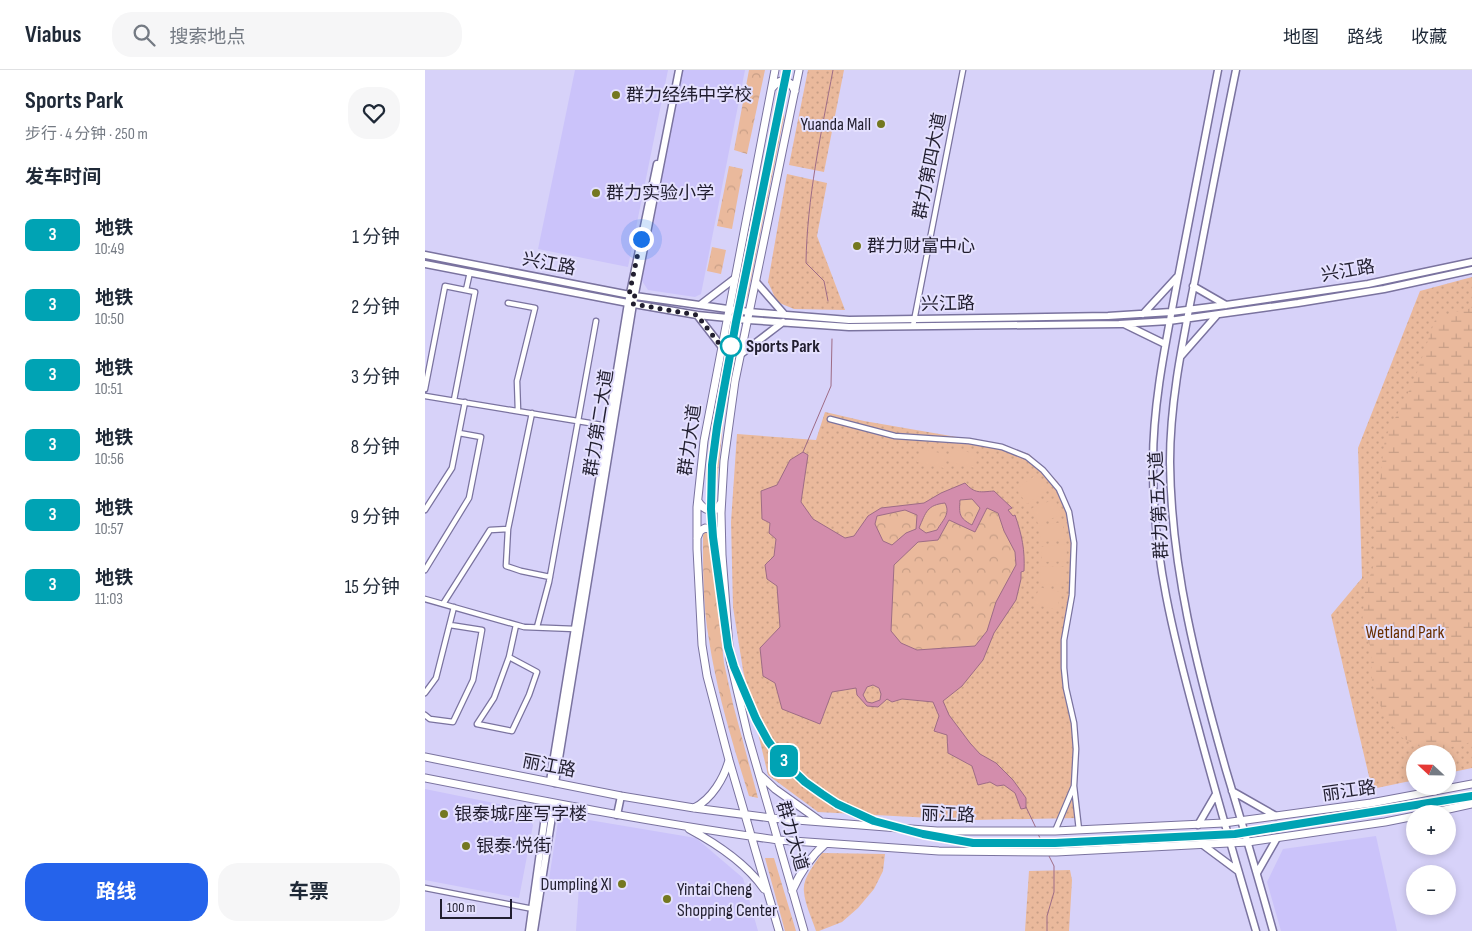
<!DOCTYPE html>
<html lang="zh">
<head>
<meta charset="utf-8">
<style>
  :root { --surface:#fff; --page:#f6f6f7; --text:#1f2937; --muted:#747a83; --line:#e0e1e3; --accent:#2563eb }
  body { margin:0; font-family:"Sofia Sans Condensed","Noto Sans SC",sans-serif; background:var(--page); color:var(--text); height:100vh; display:flex; flex-direction:column; font-size:19px; white-space:nowrap }
  * { box-sizing:border-box; margin:0 }
  p { font-size:16px; color:var(--muted) }
  .icon { flex:none; width:28px; height:28px; fill:none; stroke:currentColor; stroke-width:2; stroke-linecap:round; stroke-linejoin:round }
  .map { position:relative; flex:1; overflow:hidden }
  .sheet { display:flex; flex-direction:column; background:var(--surface); width:425px }
  .sheet>* { flex:none }
  .badge { padding:0 10px; border-radius:8px; font-size:18px; line-height:32px }
  .needle { width:32px; rotate:292deg }
  .buttons { position:absolute; left:981px; top:675px; display:grid; gap:10px }
  .buttons a { display:grid; place-items:center; width:50px; height:50px; border-radius:50%; background:var(--surface); box-shadow:0 2px 8px #0003; font-size:25px }
  .scale { position:absolute; left:15px; bottom:12px; width:72px; box-sizing:border-box; padding-left:5px; border:2px solid #211e2f; border-top:0; font-size:14px; line-height:18px; white-space:nowrap; color:#211e2f; -webkit-text-stroke:4px #e4e0fe; paint-order:stroke }
  .you { position:absolute; width:25px; height:25px; margin:-12px; border:4px solid #fff; border-radius:50%; background:#1a73e8; box-shadow:0 0 0 8px #1a73e833 }
  .map>.badge { position:absolute; translate:-50% -50%; box-shadow:0 0 0 2px #fff }
  h2 { padding:0 25px; font-size:19px; line-height:45px }
  .round { display:grid; place-items:center; flex:none; width:52px; height:52px; border-radius:20px; background:var(--page) }
  .overview { display:flex; align-items:center; justify-content:space-between; height:85px; padding:0 25px }
  h1 { font-size:24px; font-weight:700; line-height:38px }
  .button { display:flex; gap:10px; margin-top:auto; padding:10px 25px }
  .button a { flex:1; height:58px; border-radius:20px; background:var(--accent); color:#fff; font-size:20px; font-weight:700; line-height:58px; text-align:center }
  .button a+a { background:var(--page); color:var(--text) }
  ul { padding:0; list-style:none }
  li { display:flex; align-items:center; gap:15px; height:70px; padding:0 25px }
  li div { flex:1 }
  li b { display:block; font-size:19px }
  li em { font-style:normal }
  li .badge { min-width:55px; font-weight:700; text-align:center }
  header { display:flex; align-items:center; gap:30px; box-sizing:border-box; height:70px; padding:0 25px; background:var(--surface); border-bottom:1px solid var(--line) }
  header strong { font-size:24px }
  nav { display:flex; gap:28px; margin-inline-start:auto; font-size:18px }
  .search { width:350px; height:45px; background:var(--page); display:flex; align-items:center; gap:12px; box-sizing:border-box; padding:0 18px; border-radius:20px; color:var(--muted); font-size:19px }
  main { display:flex; flex:1; min-height:0 }
  .map>svg:first-child { display:block }
  .built { fill:#cbc3fa }
  .green { fill:url(#green-dots) }
  .forest { fill:url(#forest-crowns) }
  .wetland { fill:url(#wetland-marsh) }
  .pitch { fill:#eab99c }
  .water { fill:#d38dac; stroke:#9e6c86; fill-rule:evenodd }
  .lines { fill:none; stroke-linecap:round; stroke-linejoin:round }
  .stream { stroke:#9e6c86; stroke-width:1 }
  .minor-casing { stroke:#7a739f; stroke-width:7 }
  .secondary-casing { stroke:#7a739f; stroke-width:9 }
  .primary-casing { stroke:#7a739f; stroke-width:9 }
  .minor { stroke:#fff; stroke-width:4.5 }
  .secondary { stroke:#fff; stroke-width:6 }
  .primary { stroke:#fff; stroke-width:7 }
  .line-casing { stroke:#fff; stroke-width:11 }
  .line { stroke:#00a3b4; stroke-width:8 }
  .walk { stroke:#211e2f; stroke-width:5; stroke-dasharray:0 9 }
  .poi-dot { fill:#747820; stroke:#e4e0fe; stroke-width:2 }
  .stop-dot { fill:#fff; stroke:#00a3b4; stroke-width:2.5 }
  .labels { text-anchor:middle; dominant-baseline:central; stroke-width:4; stroke-linejoin:round; paint-order:stroke }
  .poi-label { font-size:18px; fill:#211e2f; stroke:#e4e0fe; text-anchor:start }
  .street-label { font-size:18px; fill:#211e2f; stroke:#e4e0fe }
  .stop-label { font-size:18px; font-weight:bold; fill:#211e2f; stroke:#e4e0fe; text-anchor:start }
  .park-label { font-size:18px; fill:#6a2f00; stroke:#e4e0fe }
</style>
</head>
<body>
<header>
<strong>Viabus</strong>
<div class="search"><svg class="icon" aria-label="search" viewBox="0 0 24 24"><circle cx="10" cy="10" r="6"/><path d="M15 15l6 6"/></svg>搜索地点</div>
<nav><a>地图</a><a>路线</a><a>收藏</a></nav>
</header>
<main>
<section class="sheet">
<div class="overview"><div><h1>Sports Park</h1><p>步行 · 4 分钟 · 250 m</p></div><a class="round"><svg class="icon" aria-label="heart" viewBox="0 0 24 24"><path d="M12 20l-8-8c-3-5 5-10 8-4 3-6 11-1 8 4z"/></svg></a></div>
<h2>发车时间</h2>
<ul>
<li><span class="badge" style="background:#00a3b4;color:#fff">3</span><div><b>地铁</b><p>10:49</p></div><em>1 分钟</em></li>
<li><span class="badge" style="background:#00a3b4;color:#fff">3</span><div><b>地铁</b><p>10:50</p></div><em>2 分钟</em></li>
<li><span class="badge" style="background:#00a3b4;color:#fff">3</span><div><b>地铁</b><p>10:51</p></div><em>3 分钟</em></li>
<li><span class="badge" style="background:#00a3b4;color:#fff">3</span><div><b>地铁</b><p>10:56</p></div><em>8 分钟</em></li>
<li><span class="badge" style="background:#00a3b4;color:#fff">3</span><div><b>地铁</b><p>10:57</p></div><em>9 分钟</em></li>
<li><span class="badge" style="background:#00a3b4;color:#fff">3</span><div><b>地铁</b><p>11:03</p></div><em>15 分钟</em></li>
</ul>
<div class="button"><a>路线</a><a>车票</a></div>
</section>
<div class="map">
<svg width="1047" height="861" viewBox="0 0 1047 861">
  <defs>
    <pattern id="green-dots" width="8" height="8" patternUnits="userSpaceOnUse" patternTransform="scale(1.25)"><rect width="8" height="8" fill="#eab99c"/><path d="M2 2h.1M6 6h.1" fill="none" stroke="#c89f87" stroke-width="1.8" stroke-linecap="round"/></pattern>
    <pattern id="forest-crowns" width="20" height="18" patternUnits="userSpaceOnUse" patternTransform="scale(1.25)"><rect width="20" height="18" fill="#eab99c"/><path d="M2 6a3 3 0 1 1 6 0M12 15a3 3 0 1 1 6 0" fill="none" stroke="#c89f87"/></pattern>
    <pattern id="wetland-marsh" width="20" height="14" patternUnits="userSpaceOnUse" patternTransform="scale(1.25)"><rect width="20" height="14" fill="#eab99c"/><path d="M1 5h8M5 5V1M11 12h8M15 12V8" fill="none" stroke="#c89f87"/></pattern>
  </defs>
  <rect width="100%" height="100%" fill="#d7d2f9"/>
  <path class="built" d="M150,0H243L203,197L113,179Z
    M258,0H320L276,224L270,227L223,220L217,211Z
    M0,719L98,739L108,755L94,828L0,810Z
    M134,745L271,768L318,808L333,861H151L154,815L124,809Z
    M951,766L972,861H856L842,812L858,779Z"/>
  <path class="green" d="M383,0H419L399,102L364,95Z
    M362,104L402,113L392,166L420,240L369,239L352,232L343,212Z
    M1047,207V698L1023,703L1022,684H990V710L947,719L906,545L937,508L933,378L995,221Z
    M400,342L439,351L578,375L604,384L633,412L645,440L649,482V530L637,572V602L648,659L654,748L545,750L393,742L343,705L318,600L308,537L306,452L312,364L391,370Z
    M397,783L460,784L458,801L449,819L433,838L417,852L394,861H391C387,849 380,834 379,822C377,808 390,794 397,783Z
    M645,800L647,810L644,861H600L604,801Z"/>
  <path class="forest" d="M324,0H340L322,84L309,80Z
    M358,14L362,16L358,37L359,47L322,228L314,227L327,152L353,16Z
    M304,96L318,99L307,159L292,156Z
    M287,177L301,180L296,204L282,201Z
    M304,263L314,265L298,354L290,432L289,435L286,436L282,434V431L281,405L284,376Z
    M547,429L555,437L547,455C534,447 535,444 535,430Z
    M520,433C525,442 520,451 512,459C510,461 505,462 501,463L494,458C501,441 501,436 520,433Z
    M561,438L573,442L579,461L590,482L591,495L571,532L562,561L550,576L492,580L476,573L466,561L469,495L493,472L513,470L524,450L550,462Z
    M480,440L492,445L491,459L481,463L467,475L458,471L450,454L452,446Z
    M279,462L286,463L290,514L299,593L308,634L333,728L324,726C308,675 292,623 284,570C278,536 278,501 278,466Z
    M340,788H349L371,861H360Z"/>
  <path class="wetland" d="M1047,238V672L1005,682L974,666L953,632L947,612L946,578L937,555L940,521L951,488V443L960,368L989,311L1011,247Z"/>
  <path class="pitch" d="M495,379L521,384L519,398L492,392Z
    M527,379L553,384L550,398L524,392Z
    M611,405L622,420L602,434L591,419Z
    M630,429L636,445L613,454L607,438Z
    M637,452L641,469L616,472L614,456Z
    M641,474L642,491L617,492L616,477Z
    M616,496L641,497L640,515L615,514Z
    M614,517L636,522L632,540L609,534Z"/>
  <path class="water" d="M378,382L383,385L376,432L388,449L420,468L429,466L443,446L456,438L499,433L516,423L540,413C550,424 555,422 569,421L587,438L583,440L588,446L590,445C597,465 600,480 599,501L596,502V509L591,530L569,563L558,590L537,616L518,631L524,645L545,673L555,684L571,693L588,710L601,728V738L596,739L590,723L579,715L572,716L565,712L553,715L547,696L523,683L522,665L509,661L514,646L508,632L477,629L467,632L462,629L453,637L442,636L432,625L431,618L407,622L395,654L357,639L350,613L338,606L335,578L355,557L352,516L342,509L340,495L349,486L351,469L344,463L345,453L337,449L336,421L352,415L365,390ZM547,429L555,438L547,455C534,448 534,444 535,430ZM520,433C526,444 517,451 512,460L501,463L494,458C501,442 502,435 520,433ZM562,438L573,443L579,461L590,482L591,495L571,532L562,561L550,576L492,580L476,573L466,561L469,495L493,472L513,470L524,450L550,462ZM480,440L492,445L491,459L481,463L467,475L458,471L450,454L452,446ZM448,615L454,618L456,624L455,630L447,633L442,632L438,625L442,617Z"/>
  <g class="lines">
    <path class="stream" d="M403,231L399,211L381,193C382,128 396,64 408,0
      M378,382L406,316L407,269
      M601,737L611,758
      M613,764L620,778
      M622,861V846L629,822V796L623,784"/>
    <g class="minor-casing">
      <path id="minor" d="M41,220L45,202
        M83,233L110,238L92,311L93,341
        M488,256L538,0
        M0,319L20,216L50,222L29,330
        M0,326L183,356
        M405,349L470,366L544,371L577,377L602,387L618,400L634,419L644,442L649,473L647,525L639,570V598L641,618L649,653L651,679L649,716
        M0,440L27,398L40,332
        M83,459L107,343
        M0,500L44,428L56,367L34,363
        M0,529L99,557L150,559
        M18,534L65,460L83,459L81,496L96,501L125,507
        M112,557L124,512L171,251
        M84,587L112,602L104,625L87,661L52,654L69,628L84,587L91,555
        M0,623L11,608L29,537
        M0,645L5,649L28,652L48,610L57,560L25,555
        M630,761L649,716L654,760
        M0,818L108,839"/>
    </g>
    <g class="secondary-casing">
      <path id="secondary" d="M793,0C779,71 765,142 752,213C741,272 728,332 728,392C727,484 749,569 773,657C791,725 811,793 831,861
        M811,0C797,68 784,136 771,204C759,266 745,328 745,392C746,498 772,598 801,700C817,753 833,807 848,861
        M0,185L210,226L324,242L424,250L683,246L746,242L801,235L943,214L1047,192
        M0,194L203,233L272,245L323,250L424,257L694,254L744,251L873,233L959,219L1047,200
        M331,212L359,244
        M768,216L801,235
        M275,235L309,209
        M718,244L752,207
        M272,245L296,276
        M699,254L740,274
        M316,284L358,252
        M756,286L792,245
        M125,711L203,233L232,94
        M130,713L208,234L254,0
        M807,721L851,746
        M192,745L196,726
        M773,755L791,724
        M778,775L813,801
        M832,803L852,768
        M104,861L122,732
        M109,861L129,734"/>
    </g>
    <g class="primary-casing">
      <path id="primary" d="M350,0L279,371L272,437V479L277,575L282,606L304,690L354,861
        M374,0L310,311L299,391L296,443L297,485L305,590L323,666L379,861
        M347,18C353,11 358,8 366,14L370,21
        M273,431C277,438 283,442 292,439L296,433
        M272,468L275,461L280,458L292,461L296,466
        M0,687L196,726L269,738L346,748L512,761H630L799,753L946,733L1047,714
        M334,704L350,719L395,751
        M0,708C117,731 234,754 353,770L514,781L631,782L823,772L960,752L990,746
        M269,738C287,729 299,708 304,690
        M1001,744L1047,734
        M264,759C292,774 321,793 339,819
        M367,821C375,803 385,787 400,774"/>
    </g>
    <use href="#minor" class="minor"/>
    <use href="#secondary" class="secondary"/>
    <use href="#primary" class="primary"/>
  </g>
  <g class="lines">
    <g class="line-casing">
      <path id="line" d="M362,0L311,252L292,357L287,395L286,439L288,467L303,577L309,597L331,649L343,671L358,691L380,712L397,724L412,734L449,751L498,764L548,773H630L810,764L1047,726"/>
    </g>
    <use href="#line" class="line"/>
    <path class="walk" d="M216,169L204,225L210,226L208,234L272,245L296,276H306"/>
  </g>
  <g class="poi-dot">
    <circle cx="191" cy="25" r="5"/>
    <circle cx="456" cy="54" r="5"/>
    <circle cx="171" cy="123" r="5"/>
    <circle cx="432" cy="176" r="5"/>
    <circle cx="19" cy="744" r="5"/>
    <circle cx="41" cy="776" r="5"/>
    <circle cx="197" cy="814" r="5"/>
    <circle cx="242" cy="829" r="5"/>
  </g>
  <circle class="stop-dot" cx="306" cy="276" r="10"/>
  <g class="labels">
    <g class="poi-label">
      <text x="201" y="25">群力经纬中学校</text>
      <text x="446" y="54" text-anchor="end">Yuanda Mall</text>
      <text x="181" y="123">群力实验小学</text>
      <text x="442" y="176">群力财富中心</text>
      <text x="29" y="744">银泰城F座写字楼</text>
      <text x="51" y="776">银泰·悦街</text>
      <text x="187" y="814" text-anchor="end">Dumpling XI</text>
      <text x="252" y="819">Yintai Cheng<tspan x="252" dy="21">Shopping Center</tspan></text>
    </g>
    <g class="street-label">
      <text transform="translate(505 96) rotate(-79)">群力第四大道</text>
      <text transform="translate(124 194) rotate(11)">兴江路</text>
      <text transform="translate(923 201) rotate(-10)">兴江路</text>
      <text transform="translate(523 234) rotate(-1)">兴江路</text>
      <text transform="translate(174 353) rotate(-81)">群力第二大道</text>
      <text transform="translate(265 370) rotate(-82)">群力大道</text>
      <text transform="translate(734 435) rotate(-93)">群力第五大道</text>
      <text transform="translate(124 696) rotate(11)">丽江路</text>
      <text transform="translate(924 721) rotate(-8)">丽江路</text>
      <text transform="translate(523 745) rotate(2)">丽江路</text>
      <text transform="translate(367 766) rotate(74)">群力大道</text>
    </g>
    <g class="stop-label">
      <text x="321" y="276">Sports Park</text>
    </g>
    <g class="park-label">
      <text x="980" y="562">Wetland Park</text>
    </g>
  </g>
</svg>
<div class="buttons">
<a><svg class="needle" viewBox="-14 -14 28 28"><path d="M0-13l5 13h-10z" fill="#e53935"/><path d="M0 13l5-13h-10z" fill="#747a83"/></svg></a>
<a>+</a>
<a>−</a>
</div>
<div class="scale">100 m</div>
<div class="you" style="left:216px;top:169px"></div>
<b class="badge" style="left:359px;top:691px;background:#00a3b4;color:#fff">3</b>
</div>
</main>
</body>
</html>
